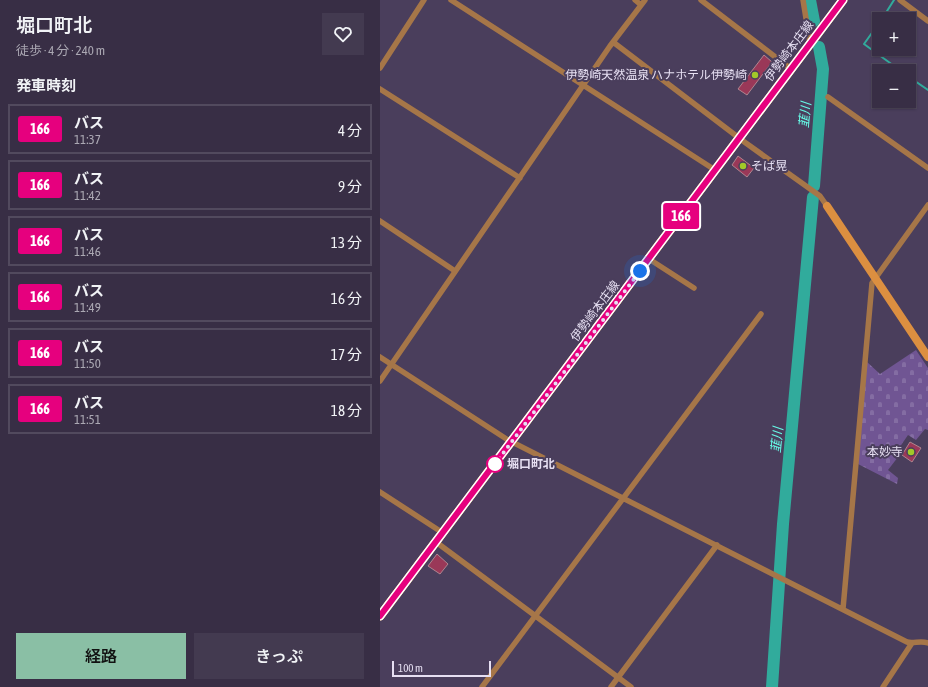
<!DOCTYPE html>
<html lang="ja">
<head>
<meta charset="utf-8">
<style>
  :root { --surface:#382e45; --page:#433a50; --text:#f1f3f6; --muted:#aba8b3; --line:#524a5e; --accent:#8abfa5 }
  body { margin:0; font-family:"Asap Condensed","Noto Sans JP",sans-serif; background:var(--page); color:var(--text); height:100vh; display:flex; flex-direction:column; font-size:15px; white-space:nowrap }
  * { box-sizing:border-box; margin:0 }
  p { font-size:13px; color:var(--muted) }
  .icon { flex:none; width:22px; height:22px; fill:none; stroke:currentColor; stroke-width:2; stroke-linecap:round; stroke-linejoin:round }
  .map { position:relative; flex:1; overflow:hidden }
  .sheet { display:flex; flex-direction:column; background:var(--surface); width:380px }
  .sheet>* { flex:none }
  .badge { padding:0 8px; border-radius:3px; font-size:14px; line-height:26px }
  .fabs { position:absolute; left:492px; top:12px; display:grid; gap:8px }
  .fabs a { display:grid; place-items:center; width:44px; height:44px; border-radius:0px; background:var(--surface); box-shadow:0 1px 3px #0004,0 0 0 1px var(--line); font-size:20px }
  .scale { position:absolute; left:12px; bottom:10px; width:99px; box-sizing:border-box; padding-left:4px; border:2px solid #e6dff2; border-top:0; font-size:11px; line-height:14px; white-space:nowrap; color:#e6dff2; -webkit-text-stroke:3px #4a3e5c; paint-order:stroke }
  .you { position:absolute; width:20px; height:20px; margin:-10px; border:3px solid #fff; border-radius:50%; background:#1a73e8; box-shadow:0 0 0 6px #1a73e833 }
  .map>.badge { position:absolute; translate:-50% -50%; box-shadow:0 0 0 2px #fff }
  h2 { padding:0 16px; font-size:15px; line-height:36px }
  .round { display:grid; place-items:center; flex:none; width:42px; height:42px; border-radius:0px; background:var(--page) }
  .overview { display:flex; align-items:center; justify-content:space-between; height:68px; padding:0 16px }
  h1 { font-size:19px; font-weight:600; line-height:30px }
  .primary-button { display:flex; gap:8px; margin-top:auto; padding:8px 16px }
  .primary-button a { flex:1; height:46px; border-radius:0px; background:var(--accent); color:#111; font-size:16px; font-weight:600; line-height:46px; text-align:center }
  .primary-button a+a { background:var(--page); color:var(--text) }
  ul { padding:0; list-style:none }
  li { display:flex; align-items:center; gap:12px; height:50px; margin:0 8px 6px; padding:0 8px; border:2px solid var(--line); border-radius:0px }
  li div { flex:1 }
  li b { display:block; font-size:15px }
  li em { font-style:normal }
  li .badge { min-width:44px; font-weight:700; text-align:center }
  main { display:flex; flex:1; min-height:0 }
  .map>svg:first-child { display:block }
  .cemetery { fill:url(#cemetery-stones) }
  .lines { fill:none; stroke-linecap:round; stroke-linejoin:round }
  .stream { stroke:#31ab9c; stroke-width:2 }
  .river { stroke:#31ab9c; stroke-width:12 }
  .building { fill:#9a3858; stroke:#af858f }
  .street { stroke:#a67648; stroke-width:5.5 }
  .secondary { stroke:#dc8f40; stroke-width:8 }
  .primary { stroke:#f7a95b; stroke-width:9 }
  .line-casing { stroke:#fff; stroke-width:9 }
  .line { stroke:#e6007e; stroke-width:6 }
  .walk { stroke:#e6dff2; stroke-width:4; stroke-dasharray:0 7.2 }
  .poi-dot { fill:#a2c929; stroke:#4a3e5c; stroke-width:1.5 }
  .stop-dot { fill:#fff; stroke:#e6007e; stroke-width:2 }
  .labels { text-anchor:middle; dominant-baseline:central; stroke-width:4; stroke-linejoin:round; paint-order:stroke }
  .street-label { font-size:12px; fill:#e6dff2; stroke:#4a3e5c }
  .poi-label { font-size:12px; fill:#e6dff2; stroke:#4a3e5c; text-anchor:end }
  .stop-label { font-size:12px; font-weight:bold; fill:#e6dff2; stroke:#4a3e5c; text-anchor:start }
  .water-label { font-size:13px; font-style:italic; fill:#67fde9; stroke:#4a3e5c }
</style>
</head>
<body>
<main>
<section class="sheet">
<div class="overview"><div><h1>堀口町北</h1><p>徒歩 · 4 分 · 240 m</p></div><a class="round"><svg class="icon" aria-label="heart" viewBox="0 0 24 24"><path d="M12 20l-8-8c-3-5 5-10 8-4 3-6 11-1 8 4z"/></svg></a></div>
<h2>発車時刻</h2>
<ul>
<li><span class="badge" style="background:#e6007e;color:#fff">166</span><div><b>バス</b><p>11:37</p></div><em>4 分</em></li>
<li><span class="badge" style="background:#e6007e;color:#fff">166</span><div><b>バス</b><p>11:42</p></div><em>9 分</em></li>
<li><span class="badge" style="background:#e6007e;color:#fff">166</span><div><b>バス</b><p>11:46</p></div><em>13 分</em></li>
<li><span class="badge" style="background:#e6007e;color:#fff">166</span><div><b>バス</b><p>11:49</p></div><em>16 分</em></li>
<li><span class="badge" style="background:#e6007e;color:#fff">166</span><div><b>バス</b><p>11:50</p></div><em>17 分</em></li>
<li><span class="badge" style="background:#e6007e;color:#fff">166</span><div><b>バス</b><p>11:51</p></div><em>18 分</em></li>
</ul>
<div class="primary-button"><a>経路</a><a>きっぷ</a></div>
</section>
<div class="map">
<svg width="548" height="687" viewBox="0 0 548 687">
  <defs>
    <pattern id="cemetery-stones" width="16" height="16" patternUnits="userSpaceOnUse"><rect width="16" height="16" fill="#705593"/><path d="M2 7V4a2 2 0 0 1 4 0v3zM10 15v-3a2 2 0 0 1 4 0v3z" fill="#846da3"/></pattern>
  </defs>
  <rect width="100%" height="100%" fill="#4a3e5c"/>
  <path class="cemetery" d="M536,350L548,368V430L545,429L536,440L528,435L515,454L518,457L508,470L518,478L517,484L478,464L487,362L500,374Z"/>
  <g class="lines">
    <path class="stream" d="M502,19L514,0
      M499,23L484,44L521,71
      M529,77L548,90"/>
    <path class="river" d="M430,0L434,21
      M434,186L443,69L439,47
      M392,687L403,524L433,197"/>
  </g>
  <path class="building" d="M384,55L392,62L367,95L358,89Z
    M358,156L374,168L367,177L352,165Z
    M530,442L541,448L532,462L522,455Z
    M57,554L68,564L60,574L48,566Z"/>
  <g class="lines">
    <path class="street" d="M71,0L335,170
      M255,0L261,5
      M321,0L411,69
      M423,0L430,43
      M520,0L548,21
      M233,42L363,141L440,196L447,206
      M0,68L44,0
      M0,89L140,178
      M448,97L548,168
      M0,221L75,271
      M269,259L314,288
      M0,357L128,440L527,642C534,644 540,640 548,643
      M0,381L230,46L265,0
      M0,492L63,533
      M56,542L251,687
      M463,609L492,283L548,205
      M102,687L381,314
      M231,687L337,545
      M503,687L532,643"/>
    <path class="secondary" d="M447,206L548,357"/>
    <path class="primary" d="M0,616L463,0"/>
  </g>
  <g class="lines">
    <g class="line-casing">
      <path id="line" d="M0,616L463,0"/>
    </g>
    <use href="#line" class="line"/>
    <path class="walk" d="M115,464L260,271"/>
  </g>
  <g class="poi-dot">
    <circle cx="375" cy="75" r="4"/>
    <circle cx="363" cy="166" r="4"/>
    <circle cx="531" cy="452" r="4"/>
  </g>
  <circle class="stop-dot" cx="115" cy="464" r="8"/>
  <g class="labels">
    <g class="street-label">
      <text transform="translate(409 51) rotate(-53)">伊勢崎本庄線</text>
      <text transform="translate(215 311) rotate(-53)">伊勢崎本庄線</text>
    </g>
    <g class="poi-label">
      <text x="367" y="75">伊勢崎天然温泉 ハナホテル伊勢崎</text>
      <text x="371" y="166" text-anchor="start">そば晃</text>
      <text x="523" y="452">本妙寺</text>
    </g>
    <g class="stop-label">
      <text x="127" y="464">堀口町北</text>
    </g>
    <g class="water-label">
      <text transform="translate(425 115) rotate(-85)">韮川</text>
      <text transform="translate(397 440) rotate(-85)">韮川</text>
    </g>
  </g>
</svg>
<div class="fabs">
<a>+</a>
<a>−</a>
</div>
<div class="scale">100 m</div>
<div class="you" style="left:260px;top:271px"></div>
<b class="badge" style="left:301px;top:216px;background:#e6007e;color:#fff">166</b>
</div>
</main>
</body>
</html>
